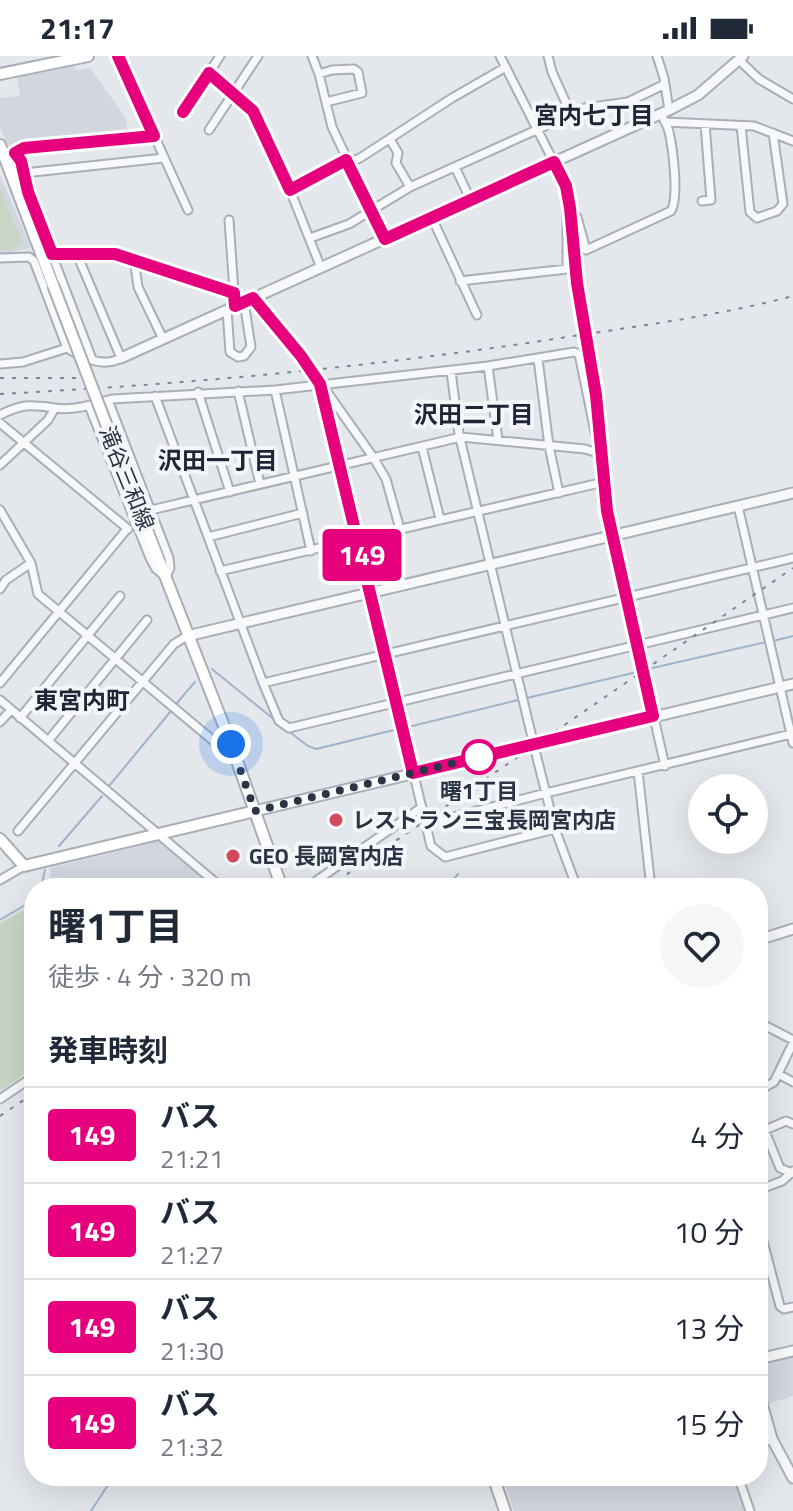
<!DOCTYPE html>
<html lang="ja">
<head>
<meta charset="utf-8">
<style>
  :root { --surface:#fff; --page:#f6f6f7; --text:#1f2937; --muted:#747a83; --line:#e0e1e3 }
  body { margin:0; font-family:"Titillium Web","Noto Sans JP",sans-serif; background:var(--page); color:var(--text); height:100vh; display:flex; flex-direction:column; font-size:30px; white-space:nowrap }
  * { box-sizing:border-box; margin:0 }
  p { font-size:26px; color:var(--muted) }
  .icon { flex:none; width:44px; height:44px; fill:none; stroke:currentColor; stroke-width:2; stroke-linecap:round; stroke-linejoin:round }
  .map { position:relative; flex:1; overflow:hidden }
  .drawer { position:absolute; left:24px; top:822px; width:744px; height:608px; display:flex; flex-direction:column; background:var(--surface); border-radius:32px; box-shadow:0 8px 32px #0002 }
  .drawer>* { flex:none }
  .badge { padding:0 16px; border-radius:6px; font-size:28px; line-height:52px }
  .fabs { position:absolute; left:688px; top:718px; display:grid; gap:16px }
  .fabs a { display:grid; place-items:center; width:80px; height:80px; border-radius:50%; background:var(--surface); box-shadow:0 8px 32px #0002; font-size:40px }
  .you { position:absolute; width:40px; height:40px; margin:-20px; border:6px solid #fff; border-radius:50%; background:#1a73e8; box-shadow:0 0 0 12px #1a73e833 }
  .map>.badge { position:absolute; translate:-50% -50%; box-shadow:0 0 0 4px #fff }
  h2 { padding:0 24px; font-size:30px; line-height:72px }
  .round { display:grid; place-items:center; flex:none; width:84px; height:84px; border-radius:42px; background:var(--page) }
  .head { display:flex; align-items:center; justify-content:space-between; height:136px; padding:0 24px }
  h1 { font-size:38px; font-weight:700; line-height:60px }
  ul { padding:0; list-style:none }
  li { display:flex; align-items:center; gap:24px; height:96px; padding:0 24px; border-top:2px solid var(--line) }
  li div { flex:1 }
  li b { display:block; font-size:30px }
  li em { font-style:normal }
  li .badge { min-width:88px; font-weight:700; text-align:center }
  .status { display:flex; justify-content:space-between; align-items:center; height:56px; padding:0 40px; background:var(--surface); direction:ltr }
  .status svg { height:22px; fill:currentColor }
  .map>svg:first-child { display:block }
  .built { fill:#d2d6de }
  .green { fill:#c9d6c5 }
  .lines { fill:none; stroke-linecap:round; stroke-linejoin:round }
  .stream { stroke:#9fb4cc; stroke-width:2 }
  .minor-casing { stroke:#a9aeb7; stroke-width:11 }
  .tertiary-casing { stroke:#a9aeb7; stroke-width:13 }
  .secondary-casing { stroke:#a9aeb7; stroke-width:14 }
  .minor { stroke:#f7f8fa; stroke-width:7 }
  .tertiary { stroke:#f7f8fa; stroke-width:9 }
  .secondary { stroke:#fff; stroke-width:10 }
  .rail { stroke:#7d8696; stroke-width:2; stroke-dasharray:4 8; stroke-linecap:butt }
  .minor-bridge-casing { stroke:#a9aeb7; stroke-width:11; stroke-linecap:butt }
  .secondary-bridge-casing { stroke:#a9aeb7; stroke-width:14; stroke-linecap:butt }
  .minor-bridge { stroke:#f7f8fa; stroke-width:7 }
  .secondary-bridge { stroke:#fff; stroke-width:10 }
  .line-casing { stroke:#fff; stroke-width:18 }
  .line { stroke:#e6007e; stroke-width:12 }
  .walk { stroke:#2b3445; stroke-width:8; stroke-dasharray:0 14.4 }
  .stop-dot { fill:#fff; stroke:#e6007e; stroke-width:4 }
  .poi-dot { fill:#d1495b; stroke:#f4f6f9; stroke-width:3 }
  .labels { text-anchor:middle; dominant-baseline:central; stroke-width:8; stroke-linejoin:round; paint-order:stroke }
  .street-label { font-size:22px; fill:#2b3445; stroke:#f4f6f9 }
  .stop-label { font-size:22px; font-weight:bold; fill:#2b3445; stroke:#f4f6f9 }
  .poi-label { font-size:22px; font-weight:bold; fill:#2b3445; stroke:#f4f6f9; text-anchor:start }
  .neighbourhood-label { font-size:24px; font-weight:bold; fill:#1d2536; stroke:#f4f6f9 }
</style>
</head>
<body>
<div class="status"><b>21:17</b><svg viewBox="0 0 49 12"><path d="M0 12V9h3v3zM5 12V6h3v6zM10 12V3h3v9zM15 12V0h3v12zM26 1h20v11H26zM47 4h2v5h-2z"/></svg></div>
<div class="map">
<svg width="793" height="1455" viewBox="0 0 793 1455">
  <rect width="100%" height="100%" fill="#e4e7ec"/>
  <path class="built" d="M74,10L76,14L90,12L126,62L128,82L14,92L8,89L0,72V42L20,40L17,21Z
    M0,119L31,192L0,198Z
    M159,785L217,832H50V812Z
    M793,1298V1340L764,1349L758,1324V1310L760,1307Z
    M502,1420H734L746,1455H514Z"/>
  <path class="green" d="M0,132L23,188L10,194H0Z
    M34,848V1012L0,1035V867Z"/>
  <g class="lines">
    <path class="stream" d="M773,585L793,580
      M212,613L276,665
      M648,613L766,586
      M527,642L637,616
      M176,648L195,626
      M408,671L518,644
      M287,674L308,690L316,693L398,673
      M109,730L171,655
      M59,790L102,740
      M41,832L45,814
      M446,832L458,818
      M0,864L34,844
      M91,1455L114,1420"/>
    <g class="minor-casing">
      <path id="minor" d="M118,0L188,154
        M312,0L319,18L332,71L385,183
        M500,0L566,130L577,227
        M548,0L552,16L571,58
        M657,0L664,22L669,54
        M739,4L759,23L793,43
        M209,17L255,57L265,84L290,134L321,212
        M319,18L332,14L354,13L358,16L362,37L326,46
        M183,56L220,0
        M665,66L754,70L793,85
        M741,70L750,156L757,162L777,155L783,148L773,77
        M209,74L258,0
        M390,83L398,97L396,107L410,131
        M0,96L15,97L21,105L28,136L92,303
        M15,97L24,92L154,80
        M455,111L471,145
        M24,117L164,102
        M290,134L346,104L353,105L360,102L452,42L506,11
        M702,145L711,144L705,68
        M571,154L577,161L586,194L671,155C679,142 673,93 669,76C668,70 664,64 661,58
        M432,162L477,259
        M229,164L235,250
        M310,182L349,168L410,131L585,52L628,46L663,29
        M52,198H115L234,237
        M0,202L29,201L34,205L67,292C83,302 103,312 121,302L76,196
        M134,203L138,231L163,283
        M460,225L567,213V159
        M253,242L308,309L373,401L386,423L400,473
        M227,254L230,296L238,301L244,300L251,291L244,246
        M585,286L596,339L599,374
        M538,303L549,390L559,437
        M0,308L23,306L67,292
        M488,310L498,384
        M451,315L459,378L537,702L555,773L577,832
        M320,328L431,790L445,801L555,773
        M275,334L311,495
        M238,335L260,428
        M198,336L230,436
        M155,340L263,627L279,665L289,672L793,552
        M89,350L150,502L156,513L166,521L170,512L169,502L108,344
        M0,359C24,347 30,349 55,352C74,355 95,348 112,343L275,334L488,310L574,296L579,298L595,376L601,387
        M0,367L128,473
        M422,391L440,463
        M601,395L607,455L665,710
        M0,409L48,364L55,352
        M738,450L793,687
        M0,454L31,507L38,538L216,687L221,689L231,688
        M151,454L461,381L585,393L601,398
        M208,481L303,457
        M220,515L604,426
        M0,533L6,524L31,507
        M0,627L127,473
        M263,627L793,502
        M0,644L222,832
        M20,662L120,540
        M0,666L11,654
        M48,685L147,564
        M638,715L651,832
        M426,768L546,737L791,678
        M18,775L174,588L187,580
        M0,824L24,810
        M306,832L422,751
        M758,896V884
        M758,966L793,984
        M778,1018L793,1026
        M758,1035L774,1026L793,987
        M0,1043L34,1020
        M758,1058L780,1112L792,1117
        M765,1074L786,1065L793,1068
        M758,1134L782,1125L793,1115
        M758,1166L780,1250L784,1253L793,1251
        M758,1389L772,1383
        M738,1420L750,1455"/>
    </g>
    <g class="tertiary-casing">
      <path id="tertiary" d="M121,302L669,54L698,39L743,0
        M187,580L793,437
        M255,755L793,628
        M758,884L793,873
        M758,1303L793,1295
        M758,1333L772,1383L793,1422"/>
    </g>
    <g class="secondary-casing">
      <path id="secondary" d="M0,18L88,0
        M0,89L53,229
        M124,415L231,688L282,832
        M0,783L24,810L255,755
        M493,1420L505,1455"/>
    </g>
    <use href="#minor" class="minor"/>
    <use href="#tertiary" class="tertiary"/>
    <use href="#secondary" class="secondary"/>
    <path class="rail" d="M0,322H91
      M0,338C191,328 384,310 573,280C646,269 721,259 793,240
      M327,832L793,512
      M0,1060L34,1037"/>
    <g class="minor-bridge-casing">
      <path id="minor-bridge" d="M577,227L585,286"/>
    </g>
    <g class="secondary-bridge-casing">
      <path id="secondary-bridge" d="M53,229L124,415"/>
    </g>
    <use href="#minor-bridge" class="minor-bridge"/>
    <use href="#secondary-bridge" class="secondary-bridge"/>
  </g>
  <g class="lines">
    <g class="line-casing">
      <path id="line" d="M118,0L154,80L24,92L15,97L21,105L28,136L52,198H115L234,237L235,250L253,242L301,300L320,328L413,717L653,660L607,455L596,339L577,227L570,152L566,130L554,106L385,183L346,104L290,134L253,55L209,17L183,56"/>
    </g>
    <use href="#line" class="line"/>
    <path class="walk" d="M231,688L255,755L479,701"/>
  </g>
  <circle class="stop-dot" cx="479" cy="701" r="16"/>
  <g class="poi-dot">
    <circle cx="336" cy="764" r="8"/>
    <circle cx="233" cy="800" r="8"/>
  </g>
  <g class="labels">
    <g class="street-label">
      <text transform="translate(127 422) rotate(68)">滝谷三和線</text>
    </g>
    <g class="stop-label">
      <text x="479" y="735">曙1丁目</text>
    </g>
    <g class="poi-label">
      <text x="352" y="764">レストラン三宝長岡宮内店</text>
      <text x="249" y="800">GEO 長岡宮内店</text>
    </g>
    <g class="neighbourhood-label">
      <text x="594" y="59">宮内七丁目</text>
      <text x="474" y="358">沢田二丁目</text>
      <text x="218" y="404">沢田一丁目</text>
      <text x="82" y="644">東宮内町</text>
    </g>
  </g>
</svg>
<div class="fabs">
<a><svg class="icon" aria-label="locate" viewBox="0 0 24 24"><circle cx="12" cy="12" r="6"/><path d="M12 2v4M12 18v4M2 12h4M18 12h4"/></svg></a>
</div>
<div class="you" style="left:231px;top:688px"></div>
<b class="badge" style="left:362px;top:499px;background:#e6007e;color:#fff">149</b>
<section class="drawer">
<div class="head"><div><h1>曙1丁目</h1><p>徒歩 · 4 分 · 320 m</p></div><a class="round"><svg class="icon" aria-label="heart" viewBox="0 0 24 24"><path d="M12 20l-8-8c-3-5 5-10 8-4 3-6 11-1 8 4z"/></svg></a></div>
<h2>発車時刻</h2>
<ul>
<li><span class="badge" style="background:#e6007e;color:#fff">149</span><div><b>バス</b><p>21:21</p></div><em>4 分</em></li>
<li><span class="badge" style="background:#e6007e;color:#fff">149</span><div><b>バス</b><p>21:27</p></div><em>10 分</em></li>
<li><span class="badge" style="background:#e6007e;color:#fff">149</span><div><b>バス</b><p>21:30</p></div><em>13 分</em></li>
<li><span class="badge" style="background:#e6007e;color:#fff">149</span><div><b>バス</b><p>21:32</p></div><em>15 分</em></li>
</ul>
</section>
</div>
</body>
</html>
